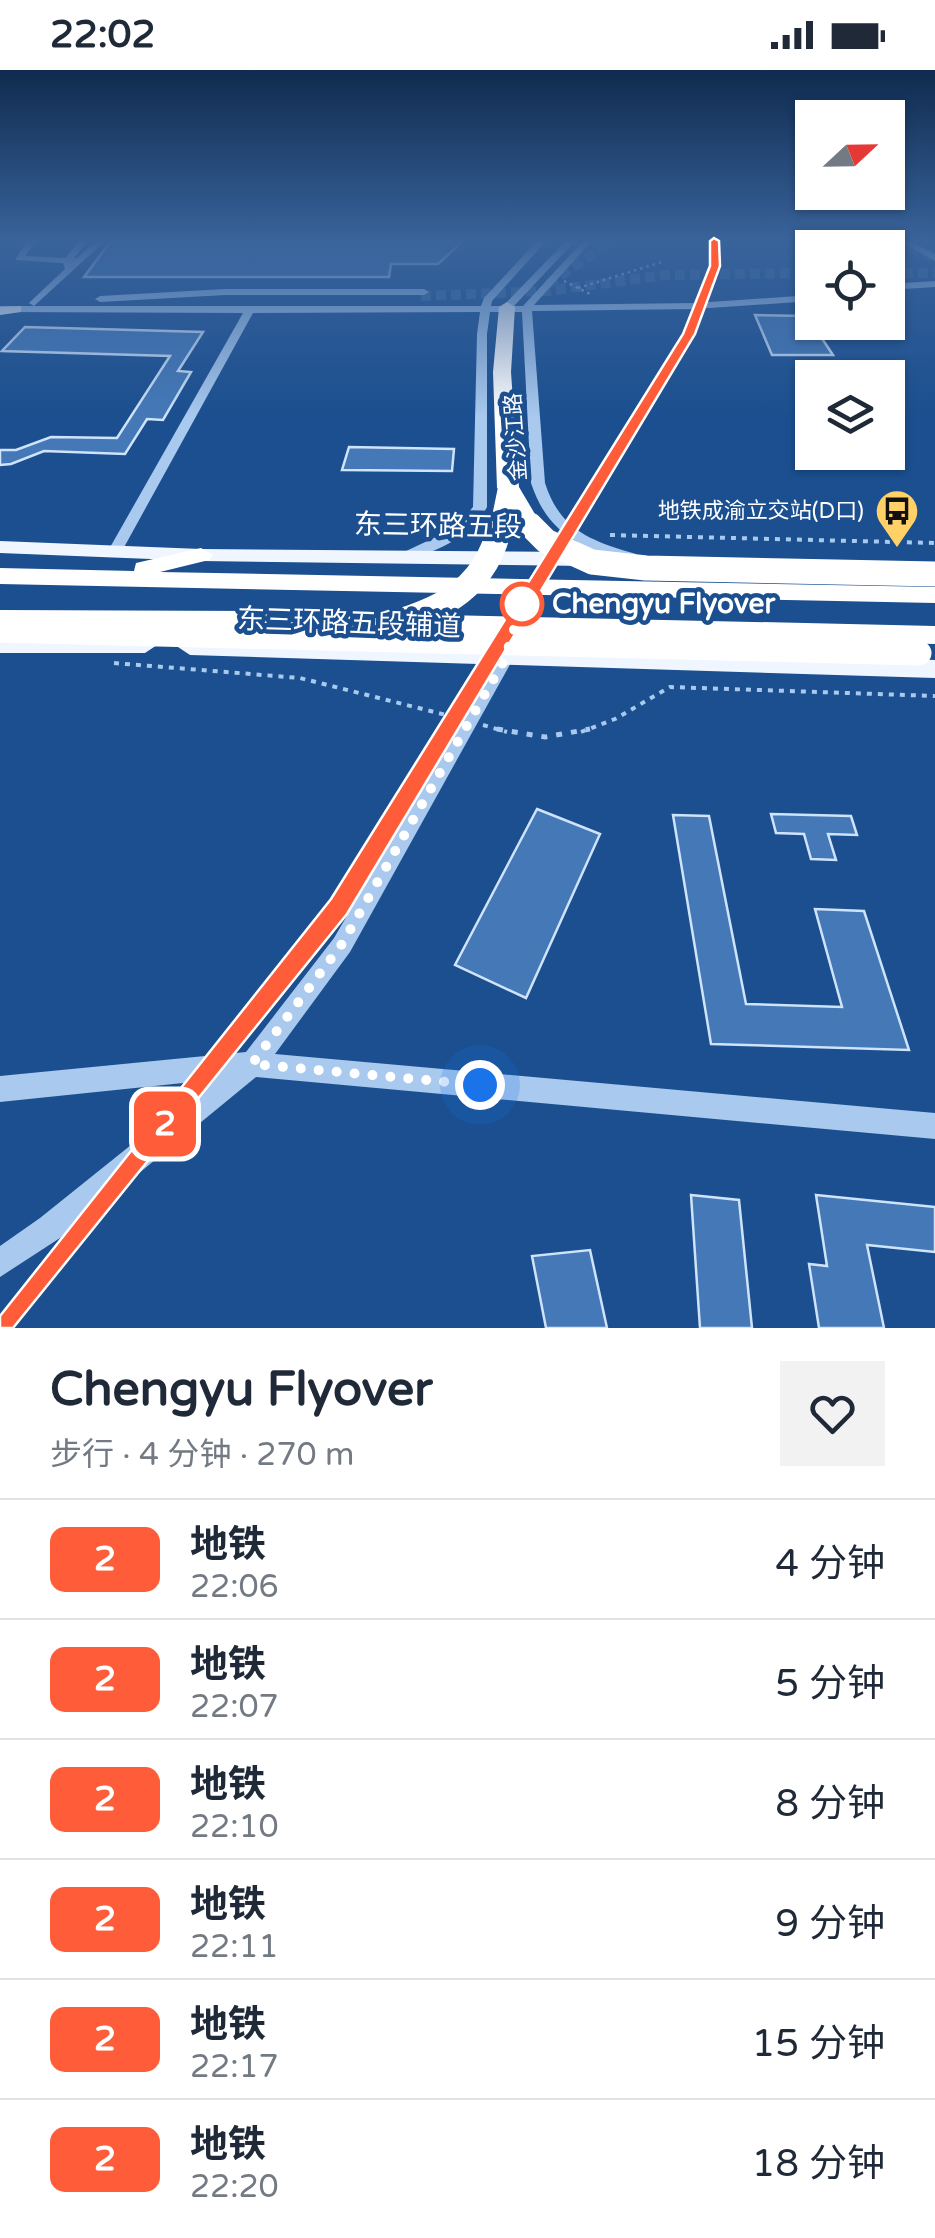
<!DOCTYPE html>
<html lang="zh">
<head>
<meta charset="utf-8">
<style>
  :root { --surface:#fff; --page:#f2f2f3; --text:#1f2937; --muted:#747a83; --line:#e0e1e3 }
  body { margin:0; font-family:"Varela Round","Noto Sans SC",sans-serif; background:var(--page); color:var(--text); height:100vh; display:flex; flex-direction:column; font-size:38px; white-space:nowrap }
  * { box-sizing:border-box; margin:0 }
  p { font-size:32px; color:var(--muted) }
  .icon { flex:none; width:55px; height:55px; fill:none; stroke:currentColor; stroke-width:2; stroke-linecap:round; stroke-linejoin:round }
  .map { position:relative; height:1258px; overflow:hidden }
  .drawer { display:flex; flex-direction:column; background:var(--surface); flex:1 }
  .drawer>* { flex:none }
  .badge { padding:0 20px; border-radius:15px; font-size:35px; line-height:65px }
  .needle { width:65px; rotate:68deg }
  .controls { position:absolute; left:795px; top:30px; display:grid; gap:20px }
  .controls a { display:grid; place-items:center; width:110px; height:110px; border-radius:0px; background:var(--surface); box-shadow:0 2px 8px #0004; font-size:50px }
  .you { position:absolute; width:50px; height:50px; margin:-25px; border:8px solid #fff; border-radius:50%; background:#1a73e8; box-shadow:0 0 0 15px #1a73e833 }
  .map>.badge { position:absolute; translate:-50% -50%; box-shadow:0 0 0 5px #fff }
  .round { display:grid; place-items:center; flex:none; width:105px; height:105px; border-radius:0px; background:var(--page) }
  .head { display:flex; align-items:center; justify-content:space-between; height:170px; padding:0 50px }
  h1 { font-size:48px; font-weight:700; line-height:75px }
  ul { padding:0; list-style:none }
  li { display:flex; align-items:center; gap:30px; height:120px; padding:0 50px; border-top:2px solid var(--line) }
  li div { flex:1 }
  li b { display:block; font-size:38px }
  li em { font-style:normal }
  li .badge { min-width:110px; font-weight:700; text-align:center }
  .status { display:flex; justify-content:space-between; align-items:center; height:70px; padding:0 50px; background:var(--surface); direction:ltr }
  .status svg { height:28px; fill:currentColor }
  .map>svg:first-child { display:block }
  .building { fill:#4478b7; stroke:#cfe3fa; stroke-width:2.5 }
  .lines { fill:none; stroke-linecap:round; stroke-linejoin:round }
  .minor-tunnel { stroke:#3d69a0; stroke-width:10; stroke-dasharray:10 5; stroke-linecap:butt }
  .path-far2 { stroke:#a9c9ee; stroke-width:2.5; stroke-dasharray:2.5 4; stroke-linecap:butt }
  .path-far1 { stroke:#a9c9ee; stroke-width:4; stroke-dasharray:5 6; stroke-linecap:butt }
  .path { stroke:#a9c9ee; stroke-width:5; stroke-dasharray:6 9; stroke-linecap:butt }
  .minor { fill:#a9c9ee; fill-rule:evenodd }
  .major { fill:#f0f6ff; fill-rule:evenodd }
  .highway { fill:#fff; fill-rule:evenodd }
  .highway-bridge-far1 { stroke:#fff; stroke-width:20 }
  .highway-bridge { stroke:#fff; stroke-width:25 }
  .line { fill:#ff5c39; stroke:#fff; stroke-width:2.5 }
  .walk { stroke:#fff; stroke-width:10; stroke-dasharray:0 18 }
  .stop-dot { fill:#fff; stroke:#ff5c39; stroke-width:5 }
  .labels { text-anchor:middle; dominant-baseline:central; stroke-width:9; stroke-linejoin:round; paint-order:stroke }
  .far-street-label { font-size:22px; fill:#fff; stroke:#1b4f8f }
  .far-poi-label { font-size:22px; fill:#fff; stroke:#1b4f8f; text-anchor:end }
  .street-label { font-size:28px; fill:#fff; stroke:#1b4f8f }
  .stop-label { font-size:28px; font-weight:bold; fill:#fff; stroke:#1b4f8f; text-anchor:start }
</style>
</head>
<body>
<div class="status"><b>22:02</b><svg viewBox="0 0 49 12"><path d="M0 12V9h3v3zM5 12V6h3v6zM10 12V3h3v9zM15 12V0h3v12zM26 1h20v11H26zM47 4h2v5h-2z"/></svg></div>
<div class="map">
<svg width="935" height="1258" viewBox="0 0 935 1258">
  <rect width="100%" height="100%" fill="#1b4f8f"/>
  <path class="building" d="M111,171H463L438,194H391L389,207H84Z
    M755,245L807,246L833,285H772Z
    M25,257L203,262L178,301L191,302L163,350L147,349L125,384L44,381L11,394L0,395V380H16L51,367L117,368L170,286L2,281Z
    M349,377L454,379L452,401L342,400Z
    M537,739L600,764L526,928L455,895Z
    M771,744L851,746L857,765L828,764L836,790L811,789L804,764L776,763Z
    M673,745L709,746L746,934L842,937L815,839L864,841L909,980L711,974Z
    M691,1125L739,1130L752,1258H700Z
    M816,1125L935,1137V1182L867,1175L884,1258H819L809,1194L827,1196Z
    M590,1180L607,1258H546L532,1186Z"/>
  <g class="lines">
    <path class="minor-tunnel" d="M897,171L935,189
      M888,203H935
      M548,214L613,171
      M421,226L547,221L666,205L812,203"/>
    <path class="path-far2" d="M859,171L866,178
      M888,184L903,185
      M888,198L907,202
      M564,211L592,225
      M578,218L665,191"/>
    <path class="path-far1" d="M610,465L935,473
      M114,593L300,608L454,647
      M483,655L507,662
      M581,662L615,649L670,617L935,626"/>
    <path class="path" d="M497,659L545,667L590,659"/>
    <path class="minor" d="M27,171H36L25,186L65,188L79,171H88L74,188H77L96,171H105L34,236L29,233L31,231L65,199L63,193L15,190Z
      M537,171H546L492,231L491,236H503L566,171H575L514,236H523L583,171H592L534,235L695,233L812,225V231L695,239L532,241L545,413C560,460 591,471 636,484V490L631,492C582,478 548,465 531,413L522,242H490L487,264V437C472,466 439,480 409,490L402,485L404,482L455,458L473,437L477,264L480,242L253,243L122,481L115,485L108,481L243,243L0,242V236H481L484,228Z
      M899,171H910L935,184V191Z
      M935,211V217L888,220V214Z
      M225,219H424L429,222L424,225H225L100,232L95,229L100,226Z
      M505,583L513,589L350,882L275,984L935,1043V1069L256,1007L60,1168L0,1207V1176L40,1148L212,1010L0,1032V1006L246,982L334,868L499,585Z"/>
    <path class="major" d="M21,236V242L0,245V237Z
      M0,471L201,479L585,482L596,489L585,496L201,491L0,483Z
      M0,567H145L157,575L145,583H0Z
      M190,569L935,590V608L190,585L178,577Z"/>
    <path class="highway" d="M507,232L515,237L511,302L519,418L508,424L497,418L493,302L499,237Z
      M201,478L213,485L209,490L160,502L935,517V533L0,514V498L134,501L136,493Z
      M0,540L268,541L935,556V574L268,557L0,556Z"/>
    <path class="highway-bridge-far1" d="M508,418L531,457
      M500,457L508,418"/>
    <path class="highway-bridge" d="M530,455L546,471L592,492L646,498L935,504
      M0,560L919,583
      M365,560C430,545 485,526 500,455"/>
  </g>
  <linearGradient id="sky" x2="0" y2="1"><stop stop-color="#0f2b4f"/><stop offset="0.49" stop-color="#39639b"/><stop offset="1" stop-color="#39639b" stop-opacity="0"/></linearGradient>
  <rect width="935" height="347" fill="url(#sky)"/>
  <path class="line" d="M714,168L719,171L720,196L695,264L347,844L13,1258H0V1246L331,829L683,264L710,196V171Z"/>
  <g class="lines">
    <path class="walk" d="M480,1015L252,994L342,874L505,589L522,534"/>
  </g>
  <defs>
    <g id="bus-pin" transform="scale(2.25)"><path d="M0 17L-7.5 6A9.5 9.5 0 1 1 7.5 6Z" fill="#ffd166" stroke="#1b4f8f"/><path d="M-5-6H5V4H4V6H2V4H-2V6H-4V4H-5ZM-3.5-4V0h7V-4ZM-3.5 1.2v1.5H-2V1.2ZM2 1.2v1.5H3.5V1.2Z" fill="#111"/></g>
  </defs>
  <g fill-rule="evenodd">
    <use href="#bus-pin" x="897" y="441"/>
  </g>
  <circle class="stop-dot" cx="522" cy="534" r="20"/>
  <g class="labels">
    <g class="far-street-label">
      <text transform="translate(516 367) rotate(-94)">金沙江路</text>
    </g>
    <g class="far-poi-label">
      <text x="864" y="441">地铁成渝立交站(D口)</text>
    </g>
    <g class="street-label">
      <text transform="translate(438 456) rotate(1)">东三环路五段</text>
      <text transform="translate(349 553) rotate(2)">东三环路五段辅道</text>
    </g>
    <g class="stop-label">
      <text x="552" y="534">Chengyu Flyover</text>
    </g>
  </g>
</svg>
<div class="controls">
<a><svg class="needle" viewBox="-14 -14 28 28"><path d="M0-13l5 13h-10z" fill="#e53935"/><path d="M0 13l5-13h-10z" fill="#747a83"/></svg></a>
<a><svg class="icon" aria-label="locate" viewBox="0 0 24 24"><circle cx="12" cy="12" r="6"/><path d="M12 2v4M12 18v4M2 12h4M18 12h4"/></svg></a>
<a><svg class="icon" aria-label="layers" viewBox="0 0 24 24"><path d="M12 4l9 5-9 5-9-5zM3 14l9 5 9-5"/></svg></a>
</div>
<div class="you" style="left:480px;top:1015px"></div>
<b class="badge" style="left:165px;top:1054px;background:#ff5c39;color:#fff">2</b>
</div>
<section class="drawer">
<div class="head"><div><h1>Chengyu Flyover</h1><p>步行 · 4 分钟 · 270 m</p></div><a class="round"><svg class="icon" aria-label="heart" viewBox="0 0 24 24"><path d="M12 20l-8-8c-3-5 5-10 8-4 3-6 11-1 8 4z"/></svg></a></div>
<ul>
<li><span class="badge" style="background:#ff5c39;color:#fff">2</span><div><b>地铁</b><p>22:06</p></div><em>4 分钟</em></li>
<li><span class="badge" style="background:#ff5c39;color:#fff">2</span><div><b>地铁</b><p>22:07</p></div><em>5 分钟</em></li>
<li><span class="badge" style="background:#ff5c39;color:#fff">2</span><div><b>地铁</b><p>22:10</p></div><em>8 分钟</em></li>
<li><span class="badge" style="background:#ff5c39;color:#fff">2</span><div><b>地铁</b><p>22:11</p></div><em>9 分钟</em></li>
<li><span class="badge" style="background:#ff5c39;color:#fff">2</span><div><b>地铁</b><p>22:17</p></div><em>15 分钟</em></li>
<li><span class="badge" style="background:#ff5c39;color:#fff">2</span><div><b>地铁</b><p>22:20</p></div><em>18 分钟</em></li>
</ul>
</section>
</body>
</html>
